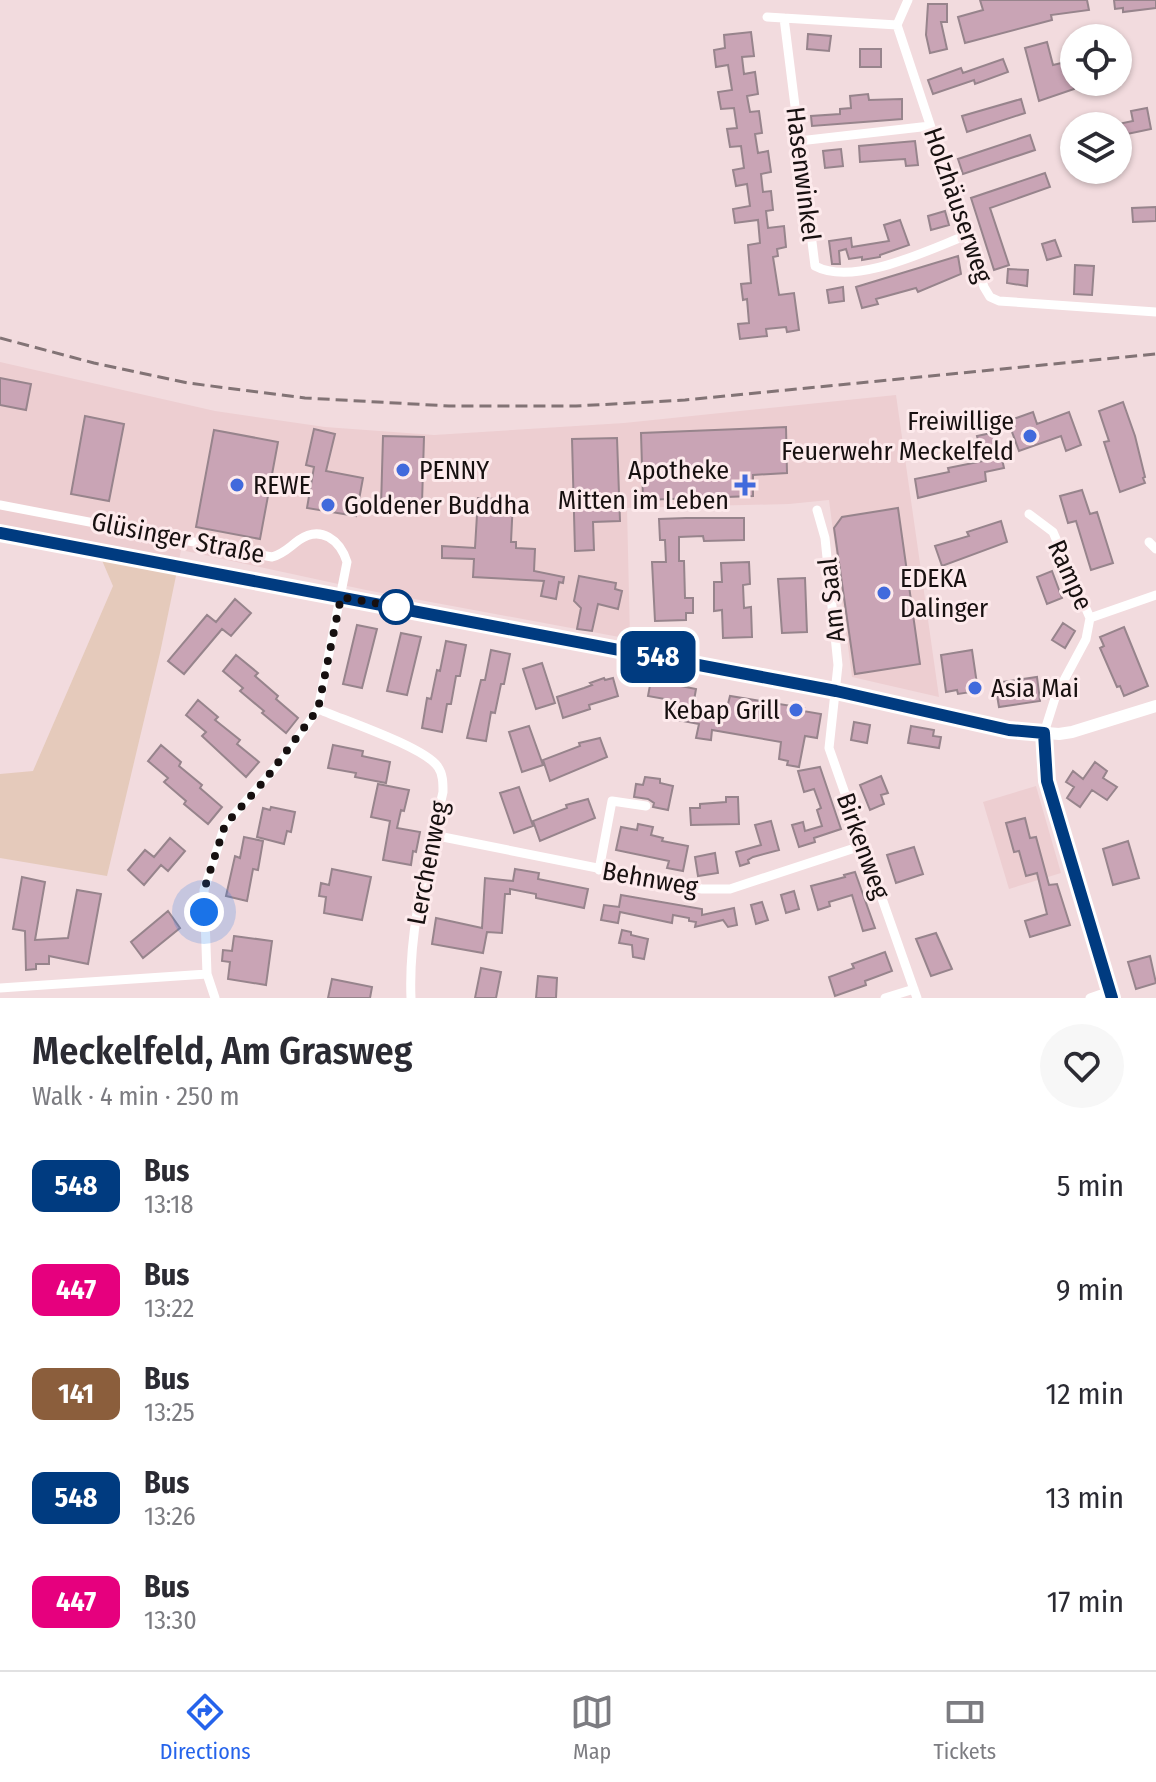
<!DOCTYPE html>
<html lang="en">
<head>
<meta charset="utf-8">
<style>
  :root { --surface:#fff; --page:#f7f7f7; --text:#2b2b33; --muted:#7c7c81; --line:#e1e1e2; --accent:#2563eb }
  body { margin:0; font-family:"Fira Sans Condensed",sans-serif; background:var(--page); color:var(--text); height:100vh; display:flex; flex-direction:column; font-size:30px; white-space:nowrap }
  * { box-sizing:border-box; margin:0 }
  p { font-size:26px; color:var(--muted) }
  .icon { flex:none; width:44px; height:44px; fill:none; stroke:currentColor; stroke-width:2; stroke-linecap:round; stroke-linejoin:round }
  .map { position:relative; height:998px; overflow:hidden }
  .drawer { display:flex; flex-direction:column; background:var(--surface); flex:1 }
  .drawer>* { flex:none }
  .badge { padding:0 16px; border-radius:12px; font-size:28px; line-height:52px }
  .buttons { position:absolute; left:1060px; top:24px; display:grid; gap:16px }
  .buttons a { display:grid; place-items:center; width:72px; height:72px; border-radius:50%; background:var(--surface); box-shadow:0 2px 6px #0004; font-size:40px }
  .you { position:absolute; width:40px; height:40px; margin:-20px; border:6px solid #fff; border-radius:50%; background:#1a73e8; box-shadow:0 0 0 12px #1a73e833 }
  .map>.badge { position:absolute; translate:-50% -50%; box-shadow:0 0 0 4px #fff }
  .round { display:grid; place-items:center; flex:none; width:84px; height:84px; border-radius:42px; background:var(--page) }
  .headline { display:flex; align-items:center; justify-content:space-between; height:136px; padding:0 32px }
  h1 { font-size:38px; font-weight:600; line-height:60px }
  ul { padding:0; list-style:none }
  li { display:flex; align-items:center; gap:24px; height:104px; padding:0 32px }
  li div { flex:1 }
  li b { display:block; font-size:30px }
  li em { font-style:normal }
  li .badge { min-width:88px; font-weight:700; text-align:center }
  .tabs { display:flex; justify-content:space-around; align-items:center; height:112px; border-top:2px solid var(--line); background:var(--surface); font-size:22px; color:var(--muted) }
  .tabs a { display:grid; justify-items:center; gap:4px }
  .tabs .current { color:var(--accent) }
  .map>svg:first-child { display:block }
  .built { fill:#edced1 }
  .green { fill:#e5cabb }
  .building { fill:#c9a4b5; stroke:#97848c; stroke-width:2 }
  .lines { fill:none; stroke-linecap:round; stroke-linejoin:round }
  .street { stroke:#fff; stroke-width:9 }
  .secondary { stroke:#fff; stroke-width:12 }
  .rail { stroke:#827375; stroke-width:3; stroke-dasharray:12 6; stroke-linecap:butt }
  .line-casing { stroke:#fff; stroke-width:18 }
  .line { stroke:#003b80; stroke-width:12 }
  .walk { stroke:#171010; stroke-width:8; stroke-dasharray:0 14.4 }
  .poi-dot { fill:#416adc; stroke:#fdeaec; stroke-width:3 }
  .stop-dot { fill:#fff; stroke:#003b80; stroke-width:4 }
  .labels { text-anchor:middle; dominant-baseline:central; stroke-width:6; stroke-linejoin:round; paint-order:stroke }
  .street-label { font-size:26px; fill:#171010; stroke:#fdeaec }
  .poi-label { font-size:26px; fill:#171010; stroke:#fdeaec; text-anchor:start }
</style>
</head>
<body>
<div class="map">
<svg width="1156" height="998" viewBox="0 0 1156 998">
  <rect width="100%" height="100%" fill="#f2dbde"/>
  <path class="built" d="M0,362L215,411L325,427L434,435L624,423L896,395L939,697L852,677L829,500L789,504L627,508L630,639L366,590L181,550L177,571L0,539Z
    M1036,786L1061,873L1009,889L983,802Z"/>
  <path class="green" d="M101,558L177,571L160,653L107,876L0,858V774L33,771L113,586Z"/>
  <path class="building" d="M980,0H1087L1089,10L1051,15L1052,20L965,43L958,17L983,10Z
    M1114,0H1156V8L1123,12V8L1115,9Z
    M928,4H947V22H941L947,49L930,53L926,35Z
    M751,32L754,56L742,57L744,74L755,72L758,94L747,96L750,112L759,111L762,133L755,134L758,153L768,151L771,172L761,174L763,192L771,191L773,210L766,211L768,228L784,226L786,247L777,249L778,256L773,257L779,295L794,293L799,330L787,332L786,327L766,329L767,336L740,339L738,324L749,323L747,299L743,300L741,284L751,283L748,245L760,243L758,220L735,223L733,209L750,206L747,184L736,186L733,170L744,168L741,146L730,147L727,129L737,128L734,108L721,109L718,92L732,90L728,65L716,67L714,50L725,48L724,35Z
    M808,34L831,36L829,51L807,49Z
    M1047,42L1053,65L1074,60V89L1039,101L1025,48Z
    M860,49H881V67H860Z
    M1003,59L1008,72L975,84L974,80L933,94L928,80L961,68L963,73Z
    M868,94L869,100L902,99V119L812,126L811,116L840,114V109L851,108L850,96Z
    M1021,99L1025,113L967,132L962,116Z
    M1147,108L1151,129L1127,134L1128,137L1118,139V124L1133,121L1131,111Z
    M1030,135L1035,150L963,174L958,159Z
    M915,141L918,165L906,166L905,159L860,162L859,146Z
    M841,149L843,166L825,168L823,151Z
    M1045,173L1050,187L990,208L1009,265L994,270L971,198Z
    M1156,207V221L1133,222L1132,208Z
    M945,211L949,225L931,230L928,216Z
    M900,220L909,245L880,255V257L862,260V257L849,259L846,249L839,251L840,264H832L829,241L851,238L852,247L889,241L884,225Z
    M1055,240L1061,256L1047,260L1042,244Z
    M958,256L961,274L918,292L916,288L876,299L878,304L862,308L856,287Z
    M1075,265L1094,266L1092,295L1074,294Z
    M1008,269L1028,270L1027,286L1007,283Z
    M843,287L844,301L829,303L827,290Z
    M0,378L31,384L26,410L0,405Z
    M1123,402L1135,436L1145,477L1143,478L1145,483L1120,492L1104,442L1109,441L1099,411Z
    M1033,412L1037,424L1069,412L1081,445L1066,451L1061,436L1019,451L1008,421Z
    M85,416L124,424L109,501L71,494Z
    M786,427L787,473L753,475V496L643,500L641,433Z
    M314,429L335,434L326,471L363,478L356,516L307,508L314,467L306,465Z
    M214,430L278,442L260,539L196,527Z
    M996,432L1004,468L985,472L986,481L918,498L915,479L949,472L948,468L983,461L977,436Z
    M383,436L424,437L422,503H403V508L381,507Z
    M617,438L620,521L593,522L594,550L575,551L572,439Z
    M1082,490L1090,514L1097,512L1113,563L1091,570L1076,521L1068,523L1060,496Z
    M478,498L513,500L511,542H516V548L535,549L534,571L564,577L563,583L559,582L556,599L541,596L544,581L473,577L474,559L442,558V546L475,548Z
    M898,508L920,664L855,674L834,528L842,517Z
    M686,518H744V540L704,541L703,536L679,537V561H684L685,598H693V613H686V620L655,621L652,562H666L665,540H660L659,519Z
    M1001,521L1007,542L942,566L935,546L969,536L967,532Z
    M749,562L750,584L743,585L744,608L751,607L752,637L723,638L722,610L714,611V582H722L721,563Z
    M1052,571L1062,598L1047,604L1037,577Z
    M579,576L616,583L615,589L622,591L618,609L598,604L592,631L577,629L581,608L574,601Z
    M805,578L807,632L782,633L778,579Z
    M235,599L251,613L231,636L222,629L184,674L168,661L207,615L216,622Z
    M1063,623L1075,631L1065,648L1052,640Z
    M357,625L377,629L362,688L343,684Z
    M1124,627L1148,686L1124,696L1120,686L1117,687L1100,648L1104,646L1100,637Z
    M401,633L421,637L407,695L387,691Z
    M446,641L466,645L460,676H456L451,704H447L442,732L422,728L427,698L431,699L437,670L440,671Z
    M491,650L510,654L504,684H501L495,713L491,712L486,741L467,738L481,680H485Z
    M972,650L978,691L958,694L957,690L946,692L941,655Z
    M236,655L258,673L255,676L278,696L276,699L298,718L286,733L262,713L264,711L240,691L243,688L223,671Z
    M542,663L555,703L536,709L523,669Z
    M1037,677L1040,701L999,707L995,683Z
    M604,678L605,680L613,678L618,696L589,705L590,709L563,718L557,697L584,688L592,685L590,683Z
    M651,680L696,689L693,706L726,712L730,696L804,708L803,711L821,714L817,738L805,736L799,767L787,765L788,761L779,759L781,742L712,730L711,740L696,738L699,724L672,719L676,701L648,696Z
    M198,700L218,717L215,720L240,740L237,744L259,762L246,777L202,736L206,732L186,715Z
    M854,722L870,725L867,743L851,740Z
    M529,726L543,765L522,772L509,732Z
    M911,726L934,730L933,736L941,737L939,748L908,743Z
    M600,738L607,757L550,781L543,760L580,746L579,743Z
    M161,745L181,762L179,766L202,785L200,788L222,807L208,824L184,804L186,801L164,782L168,778L148,761Z
    M333,745L363,751L362,756L390,762L386,783L355,777L356,773L328,768Z
    M1095,762L1107,771L1103,778L1117,787L1107,800L1092,790L1080,807L1067,798L1074,787L1066,782L1073,771L1083,779Z
    M820,767L841,829L814,838L815,842L799,847L792,825L803,822L805,831L822,826L817,810L821,808L814,789L804,792L798,771Z
    M881,776L888,793L881,795L884,804L870,810L860,785Z
    M645,777L660,779V783L673,786L668,810L653,807L654,803L648,799L634,797L636,784L643,785Z
    M378,784L409,790L404,811L401,810L397,828L420,832L416,852L413,851L411,865L383,860L390,821L371,817Z
    M519,787L533,826L514,833L500,793Z
    M726,797H738L739,824L691,825L690,808H700V804L726,802Z
    M588,799L595,818L540,841L533,821L567,808L566,805Z
    M271,807L295,812L291,832L287,831L284,844L257,837L263,808L270,810Z
    M1025,818L1030,838L1036,837L1049,885L1057,884L1070,925L1030,937L1025,921L1047,914L1037,873L1026,876L1019,851L1014,852L1006,823Z
    M771,821L779,850L753,857L748,860L749,863L740,866L736,852L761,845L755,825Z
    M638,824L653,827L651,835L663,838L662,841L688,846L683,871L667,868L669,861L616,850L621,827L637,830Z
    M244,837L263,841L258,870L253,869L247,901L226,896L235,856L240,858Z
    M170,838L185,851L168,871L161,865L144,885L128,870L145,850L154,857Z
    M1128,841L1139,878L1113,885L1103,849Z
    M914,847L923,874L896,883L887,855Z
    M715,853L718,873L698,876L695,857Z
    M332,869L371,877L362,920L324,913L326,897L319,896L321,883L329,885Z
    M515,869L539,873L538,879L588,889L584,908L536,898V894L510,889V894H505L502,933L487,932L483,953L432,944L436,918L482,928L485,878L513,881Z
    M855,872L875,928L863,931L852,895L829,902L830,906L818,910L811,886L845,877L844,875Z
    M22,877L45,882L35,940L68,938L77,890L101,894L88,964L49,956V964H36V969L26,970L25,931L13,929Z
    M794,891L799,909L786,913L781,895Z
    M621,895L702,909V915L734,908L737,925L728,927L723,920L695,927L696,922L689,921V918L673,915L672,923L620,912L618,923L601,920L604,905L619,907Z
    M762,902L768,920L756,924L751,905Z
    M168,911L180,928L143,958L131,942Z
    M622,930L631,932V935L648,939L644,959L633,957L632,945L619,943Z
    M936,933L952,969L931,976L916,939Z
    M234,936L272,941L266,985L228,979L230,962L222,961L223,950L232,951Z
    M885,952L892,971L865,981L866,985L835,996L829,977L854,968L852,964Z
    M1150,956L1156,983L1136,989L1128,962Z
    M481,968L501,972L496,998H475Z
    M538,976L557,978L556,998H536Z
    M332,979L372,987L370,998H328Z"/>
  <g class="lines">
    <path class="street" d="M908,0L897,25L984,287L990,297L999,301L1156,312
      M767,17L897,25
      M784,18L815,266C854,287 928,250 967,235
      M799,141L930,126
      M0,505L272,557C285,553 289,547 299,540C321,525 340,540 347,562L318,709L281,761L225,825L204,890L207,974L215,998
      M817,510L825,538L838,665L829,748L917,998
      M1029,514L1053,532L1090,618L1086,639L1056,695L1044,733L1047,781L1112,998
      M1149,542L1156,549
      M1090,618L1156,595
      M318,709C343,720 425,747 438,767C443,774 443,783 443,792C428,859 408,928 411,998
      M433,835L702,889H730L864,845
      M599,870L612,801L646,806
      M0,988L207,974
      M885,998L914,989
      M1090,998L1110,991"/>
    <path class="secondary" d="M0,533L836,691L1009,730L1059,734L1072,732L1156,706"/>
    <path class="rail" d="M0,338L94,363L188,383L305,398L449,406H576L685,400L1156,354"/>
  </g>
  <g class="lines">
    <g class="line-casing">
      <path id="line" d="M0,533L836,691L1009,730L1044,733L1047,781L1112,998"/>
    </g>
    <use href="#line" class="line"/>
    <path class="walk" d="M204,912V890L225,825L265,780L318,709L341,597L396,607"/>
  </g>
  <g class="poi-dot">
    <circle cx="1030" cy="436" r="8"/>
    <circle cx="403" cy="470" r="8"/>
    <circle cx="237" cy="485" r="8"/>
    <path d="M741 473h8v8h8v8h-8v8h-8v-8h-8v-8h8z"/>
    <circle cx="328" cy="505" r="8"/>
    <circle cx="884" cy="593" r="8"/>
    <circle cx="975" cy="688" r="8"/>
    <circle cx="796" cy="710" r="8"/>
  </g>
  <circle class="stop-dot" cx="396" cy="607" r="16"/>
  <g class="labels">
    <g class="street-label">
      <text transform="translate(803 174) rotate(83)">Hasenwinkel</text>
      <text transform="translate(958 205) rotate(71)">Holzhäuserweg</text>
      <text transform="translate(178 538) rotate(11)">Glüsinger Straße</text>
      <text transform="translate(1070 575) rotate(66)">Rampe</text>
      <text transform="translate(832 600) rotate(-96)">Am Saal</text>
      <text transform="translate(863 846) rotate(70)">Birkenweg</text>
      <text transform="translate(428 863) rotate(-79)">Lerchenweg</text>
      <text transform="translate(650 879) rotate(10)">Behnweg</text>
    </g>
    <g class="poi-label">
      <text x="1014" y="421" text-anchor="end">Freiwillige<tspan x="1014" dy="30">Feuerwehr Meckelfeld</tspan></text>
      <text x="419" y="470">PENNY</text>
      <text x="729" y="470" text-anchor="end">Apotheke<tspan x="729" dy="30">Mitten im Leben</tspan></text>
      <text x="253" y="485">REWE</text>
      <text x="344" y="505">Goldener Buddha</text>
      <text x="900" y="578">EDEKA<tspan x="900" dy="30">Dalinger</tspan></text>
      <text x="991" y="688">Asia Mai</text>
      <text x="780" y="710" text-anchor="end">Kebap Grill</text>
    </g>
  </g>
</svg>
<div class="buttons">
<a><svg class="icon" aria-label="locate" viewBox="0 0 24 24"><circle cx="12" cy="12" r="6"/><path d="M12 2v4M12 18v4M2 12h4M18 12h4"/></svg></a>
<a><svg class="icon" aria-label="layers" viewBox="0 0 24 24"><path d="M12 4l9 5-9 5-9-5zM3 14l9 5 9-5"/></svg></a>
</div>
<div class="you" style="left:204px;top:912px"></div>
<b class="badge" style="left:658px;top:657px;background:#003b80;color:#fff">548</b>
</div>
<section class="drawer">
<div class="headline"><div><h1>Meckelfeld, Am Grasweg</h1><p>Walk · 4 min · 250 m</p></div><a class="round"><svg class="icon" aria-label="heart" viewBox="0 0 24 24"><path d="M12 20l-8-8c-3-5 5-10 8-4 3-6 11-1 8 4z"/></svg></a></div>
<ul>
<li><span class="badge" style="background:#003b80;color:#fff">548</span><div><b>Bus</b><p>13:18</p></div><em>5 min</em></li>
<li><span class="badge" style="background:#e6007e;color:#fff">447</span><div><b>Bus</b><p>13:22</p></div><em>9 min</em></li>
<li><span class="badge" style="background:#8b5e3c;color:#fff">141</span><div><b>Bus</b><p>13:25</p></div><em>12 min</em></li>
<li><span class="badge" style="background:#003b80;color:#fff">548</span><div><b>Bus</b><p>13:26</p></div><em>13 min</em></li>
<li><span class="badge" style="background:#e6007e;color:#fff">447</span><div><b>Bus</b><p>13:30</p></div><em>17 min</em></li>
</ul>
</section>
<nav class="tabs">
<a class="current"><svg class="icon" aria-label="directions" viewBox="0 0 24 24"><path d="M12 3l9 9-9 9-9-9zM9 14v-3h6M13 9l2 2-2 2"/></svg>Directions</a>
<a><svg class="icon" aria-label="map" viewBox="0 0 24 24"><path d="M3 6l6-2 6 2 6-2v14l-6 2-6-2-6 2zM9 4v14M15 6v14"/></svg>Map</a>
<a><svg class="icon" aria-label="tickets" viewBox="0 0 24 24"><path d="M3 7h18v10H3zM15 7v10"/></svg>Tickets</a>
</nav>
</body>
</html>
